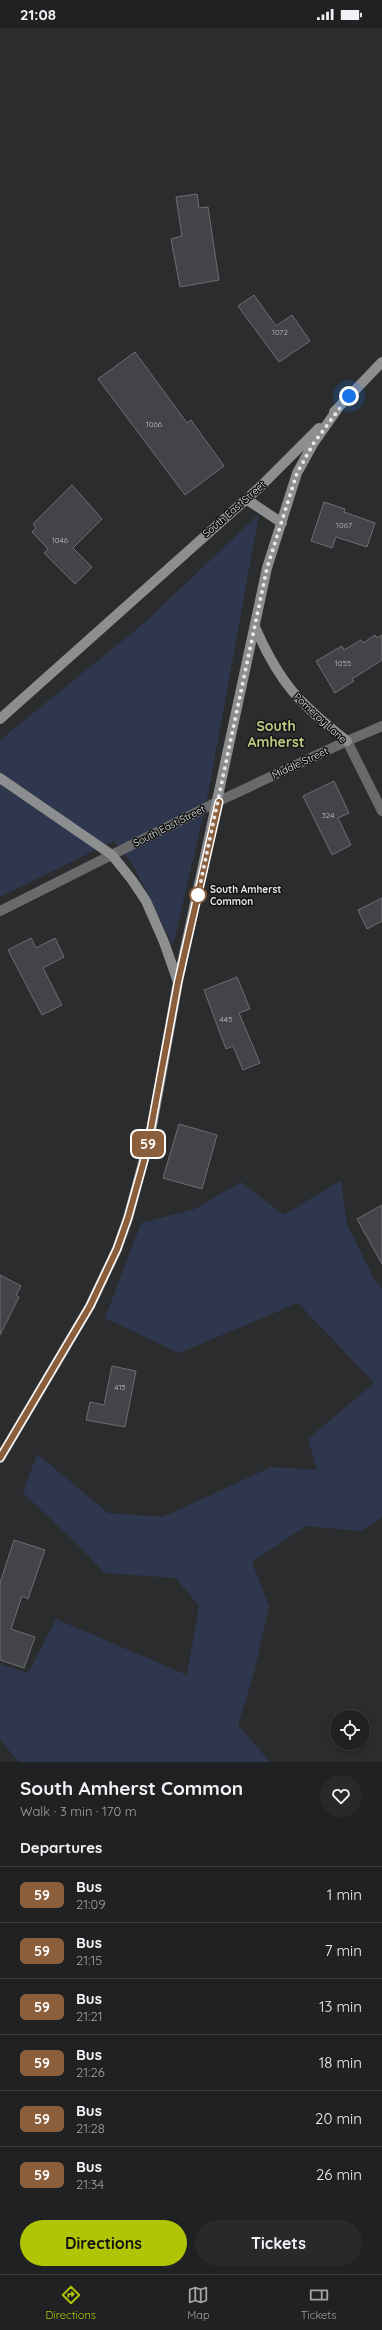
<!DOCTYPE html>
<html lang="en">
<head>
<meta charset="utf-8">
<style>
  :root { --surface:#202122; --page:#28292a; --text:#f1f3f6; --muted:#a2a3a5; --line:#3d3e40; --accent:#afc505 }
  body { margin:0; font-family:Quicksand,sans-serif; background:var(--page); color:var(--text); height:100vh; display:flex; flex-direction:column; font-size:15px; white-space:nowrap }
  * { box-sizing:border-box; margin:0 }
  p { font-size:13px; color:var(--muted) }
  .icon { flex:none; width:22px; height:22px; fill:none; stroke:currentColor; stroke-width:2; stroke-linecap:round; stroke-linejoin:round }
  .map { position:relative; height:1734px; overflow:hidden }
  .details { display:flex; flex-direction:column; background:var(--surface); flex:1 }
  .details>* { flex:none }
  .badge { padding:0 8px; border-radius:6px; font-size:14px; line-height:26px }
  .fabs { position:absolute; left:330px; top:1682px; display:grid; gap:8px }
  .fabs a { display:grid; place-items:center; width:40px; height:40px; border-radius:50%; background:var(--surface); box-shadow:0 2px 6px #0003,0 0 0 1px var(--line); font-size:20px }
  .you { position:absolute; width:20px; height:20px; margin:-10px; border:3px solid #fff; border-radius:50%; background:#1a73e8; box-shadow:0 0 0 6px #1a73e833 }
  .map>.badge { position:absolute; translate:-50% -50%; box-shadow:0 0 0 2px #fff }
  h2 { padding:0 20px; font-size:15px; line-height:36px }
  .round { display:grid; place-items:center; flex:none; width:42px; height:42px; border-radius:21px; background:var(--page) }
  .headline { display:flex; align-items:center; justify-content:space-between; height:68px; padding:0 20px }
  h1 { font-size:19px; font-weight:800; line-height:30px }
  .cta { display:flex; gap:8px; margin-top:auto; padding:8px 20px }
  .cta a { flex:1; height:46px; border-radius:24px; background:var(--accent); color:#111; font-size:16px; font-weight:800; line-height:46px; text-align:center }
  .cta a+a { background:var(--page); color:var(--text) }
  ul { padding:0; list-style:none }
  li { display:flex; align-items:center; gap:12px; height:56px; padding:0 20px; border-top:1px solid var(--line) }
  li div { flex:1 }
  li b { display:block; font-size:15px }
  li em { font-style:normal }
  li .badge { min-width:44px; font-weight:700; text-align:center }
  .status { display:flex; justify-content:space-between; align-items:center; height:28px; padding:0 20px; background:var(--surface); direction:ltr }
  .status svg { height:11px; fill:currentColor }
  .tabs { display:flex; justify-content:space-around; align-items:center; height:56px; border-top:1px solid var(--line); background:var(--surface); font-size:11px; color:var(--muted) }
  .tabs a { display:grid; justify-items:center; gap:2px }
  .tabs .current { color:var(--accent) }
  .map>svg:first-child { display:block }
  .green { fill:#2e374e }
  .building { fill:#434447; stroke:#6d6e71 }
  .lines { fill:none; stroke-linecap:round; stroke-linejoin:round }
  .minor { stroke:#6a6a6c; stroke-width:10 }
  .tertiary { stroke:#6a6a6c; stroke-width:10 }
  .secondary { stroke:#8d8e90; stroke-width:10 }
  .line-casing { stroke:#fff; stroke-width:9 }
  .line { stroke:#8b5e3c; stroke-width:6 }
  .walk { stroke:#e8e8ea; stroke-width:4; stroke-dasharray:0 7.2 }
  .stop-dot { fill:#fff; stroke:#8b5e3c; stroke-width:2 }
  .labels { text-anchor:middle; dominant-baseline:central; stroke-width:3; stroke-linejoin:round; paint-order:stroke }
  .number-label { font-size:8px; fill:#bfbfc1 }
  .street-label { font-size:10px; fill:#e8e8ea; stroke:#131415 }
  .stop-label { font-size:10px; font-weight:bold; fill:#e8e8ea; stroke:#131415; text-anchor:start }
  .district-label { font-size:14px; font-weight:bold; fill:#becd81; stroke:#131415 }
</style>
</head>
<body>
<div class="status"><b>21:08</b><svg viewBox="0 0 49 12"><path d="M0 12V9h3v3zM5 12V6h3v6zM10 12V3h3v9zM15 12V0h3v12zM26 1h20v11H26zM47 4h2v5h-2z"/></svg></div>
<div class="map">
<svg width="382" height="1734" viewBox="0 0 382 1734">
  <rect width="100%" height="100%" fill="#2a2c2e"/>
  <path class="green" d="M259,486L208,767L173,917L133,837L114,813L0,869V712L143,596Z
    M341,1152L347,1196L375,1253L382,1260V1489L362,1503L306,1498L252,1534L269,1578L254,1645L238,1697L270,1734H19L0,1712V1636L28,1645L56,1591L187,1647L199,1578L176,1550L105,1545L71,1510L23,1465L37,1426L108,1485L163,1489L271,1439L317,1442L308,1411L374,1355L298,1275L179,1325L105,1290L141,1195L195,1181L241,1154L284,1187Z"/>
  <path class="building" d="M197,166L199,180L208,179L219,252L180,259L171,211L182,208L176,169Z
    M254,267L276,298L292,287L310,313L279,334L238,278Z
    M135,324L187,395L191,392L224,438L185,467L98,351Z
    M72,457L102,491L73,520L92,539L75,556L44,525L48,521L32,504L36,500L33,496Z
    M324,474L345,481L344,484L375,495L367,519L336,509L332,520L311,513Z
    M375,607L377,610L382,607V632L352,651L354,653L335,665L316,633L342,618L344,622L361,612L363,615Z
    M334,753L349,785L338,790L351,817L332,827L303,768Z
    M382,870V893L367,901L358,882Z
    M31,910L36,920L55,910L64,929L43,940L62,977L42,987L8,922Z
    M237,949L250,981L239,985L260,1035L243,1042L233,1018L226,1021L204,962Z
    M179,1096L217,1107L202,1161L163,1150Z
    M382,1177V1236L357,1191Z
    M0,1247L21,1258L16,1267L19,1269L0,1307Z
    M112,1338L136,1343L125,1399L86,1392L90,1374L104,1377Z
    M14,1512L45,1522L28,1571L22,1568L11,1601L35,1609L24,1640L0,1632V1555Z"/>
  <g class="lines">
    <path class="minor" d="M347,713L382,698
      M0,883L219,773"/>
    <path class="tertiary" d="M219,773L347,713L382,783"/>
    <path class="secondary" d="M334,384L382,334
      M246,471L282,495
      M255,599C280,656 299,675 347,713
      M0,691L260,459L319,400
      M0,750L112,827L132,852L146,873L164,914L178,954
      M0,1430L90,1278L117,1221L128,1190L150,1109L178,954L267,540L297,445L313,416L339,379"/>
  </g>
  <g class="lines">
    <g class="line-casing">
      <path id="line" d="M0,1430L90,1278L117,1221L128,1190L147,1122L178,954L219,774"/>
    </g>
    <use href="#line" class="line"/>
    <path class="walk" d="M198,867L267,540L297,445L313,416L349,368"/>
  </g>
  <circle class="stop-dot" cx="198" cy="867" r="8"/>
  <g class="labels">
    <g class="number-label">
      <text x="280" y="304">1072</text>
      <text x="154" y="396">1066</text>
      <text x="344" y="497">1067</text>
      <text x="60" y="512">1046</text>
      <text x="343" y="635">1055</text>
      <text x="328" y="787">324</text>
      <text x="226" y="991">445</text>
      <text x="120" y="1359">415</text>
    </g>
    <g class="street-label">
      <text transform="translate(234 481) rotate(-41)">South East Street</text>
      <text transform="translate(320 690) rotate(43)">Pomeroy Lane</text>
      <text transform="translate(300 735) rotate(-25)">Middle Street</text>
      <text transform="translate(169 798) rotate(-27)">South East Street</text>
    </g>
    <g class="stop-label">
      <text x="210" y="861">South Amherst<tspan x="210" dy="12">Common</tspan></text>
    </g>
    <g class="district-label">
      <text x="276" y="698">South<tspan x="276" dy="16">Amherst</tspan></text>
    </g>
  </g>
</svg>
<div class="fabs">
<a><svg class="icon" aria-label="locate" viewBox="0 0 24 24"><circle cx="12" cy="12" r="6"/><path d="M12 2v4M12 18v4M2 12h4M18 12h4"/></svg></a>
</div>
<div class="you" style="left:349px;top:368px"></div>
<b class="badge" style="left:148px;top:1116px;background:#8b5e3c;color:#fff">59</b>
</div>
<section class="details">
<div class="headline"><div><h1>South Amherst Common</h1><p>Walk · 3 min · 170 m</p></div><a class="round"><svg class="icon" aria-label="heart" viewBox="0 0 24 24"><path d="M12 20l-8-8c-3-5 5-10 8-4 3-6 11-1 8 4z"/></svg></a></div>
<h2>Departures</h2>
<ul>
<li><span class="badge" style="background:#8b5e3c;color:#fff">59</span><div><b>Bus</b><p>21:09</p></div><em>1 min</em></li>
<li><span class="badge" style="background:#8b5e3c;color:#fff">59</span><div><b>Bus</b><p>21:15</p></div><em>7 min</em></li>
<li><span class="badge" style="background:#8b5e3c;color:#fff">59</span><div><b>Bus</b><p>21:21</p></div><em>13 min</em></li>
<li><span class="badge" style="background:#8b5e3c;color:#fff">59</span><div><b>Bus</b><p>21:26</p></div><em>18 min</em></li>
<li><span class="badge" style="background:#8b5e3c;color:#fff">59</span><div><b>Bus</b><p>21:28</p></div><em>20 min</em></li>
<li><span class="badge" style="background:#8b5e3c;color:#fff">59</span><div><b>Bus</b><p>21:34</p></div><em>26 min</em></li>
</ul>
<div class="cta"><a>Directions</a><a>Tickets</a></div>
</section>
<nav class="tabs">
<a class="current"><svg class="icon" aria-label="directions" viewBox="0 0 24 24"><path d="M12 3l9 9-9 9-9-9zM9 14v-3h6M13 9l2 2-2 2"/></svg>Directions</a>
<a><svg class="icon" aria-label="map" viewBox="0 0 24 24"><path d="M3 6l6-2 6 2 6-2v14l-6 2-6-2-6 2zM9 4v14M15 6v14"/></svg>Map</a>
<a><svg class="icon" aria-label="tickets" viewBox="0 0 24 24"><path d="M3 7h18v10H3zM15 7v10"/></svg>Tickets</a>
</nav>
</body>
</html>
